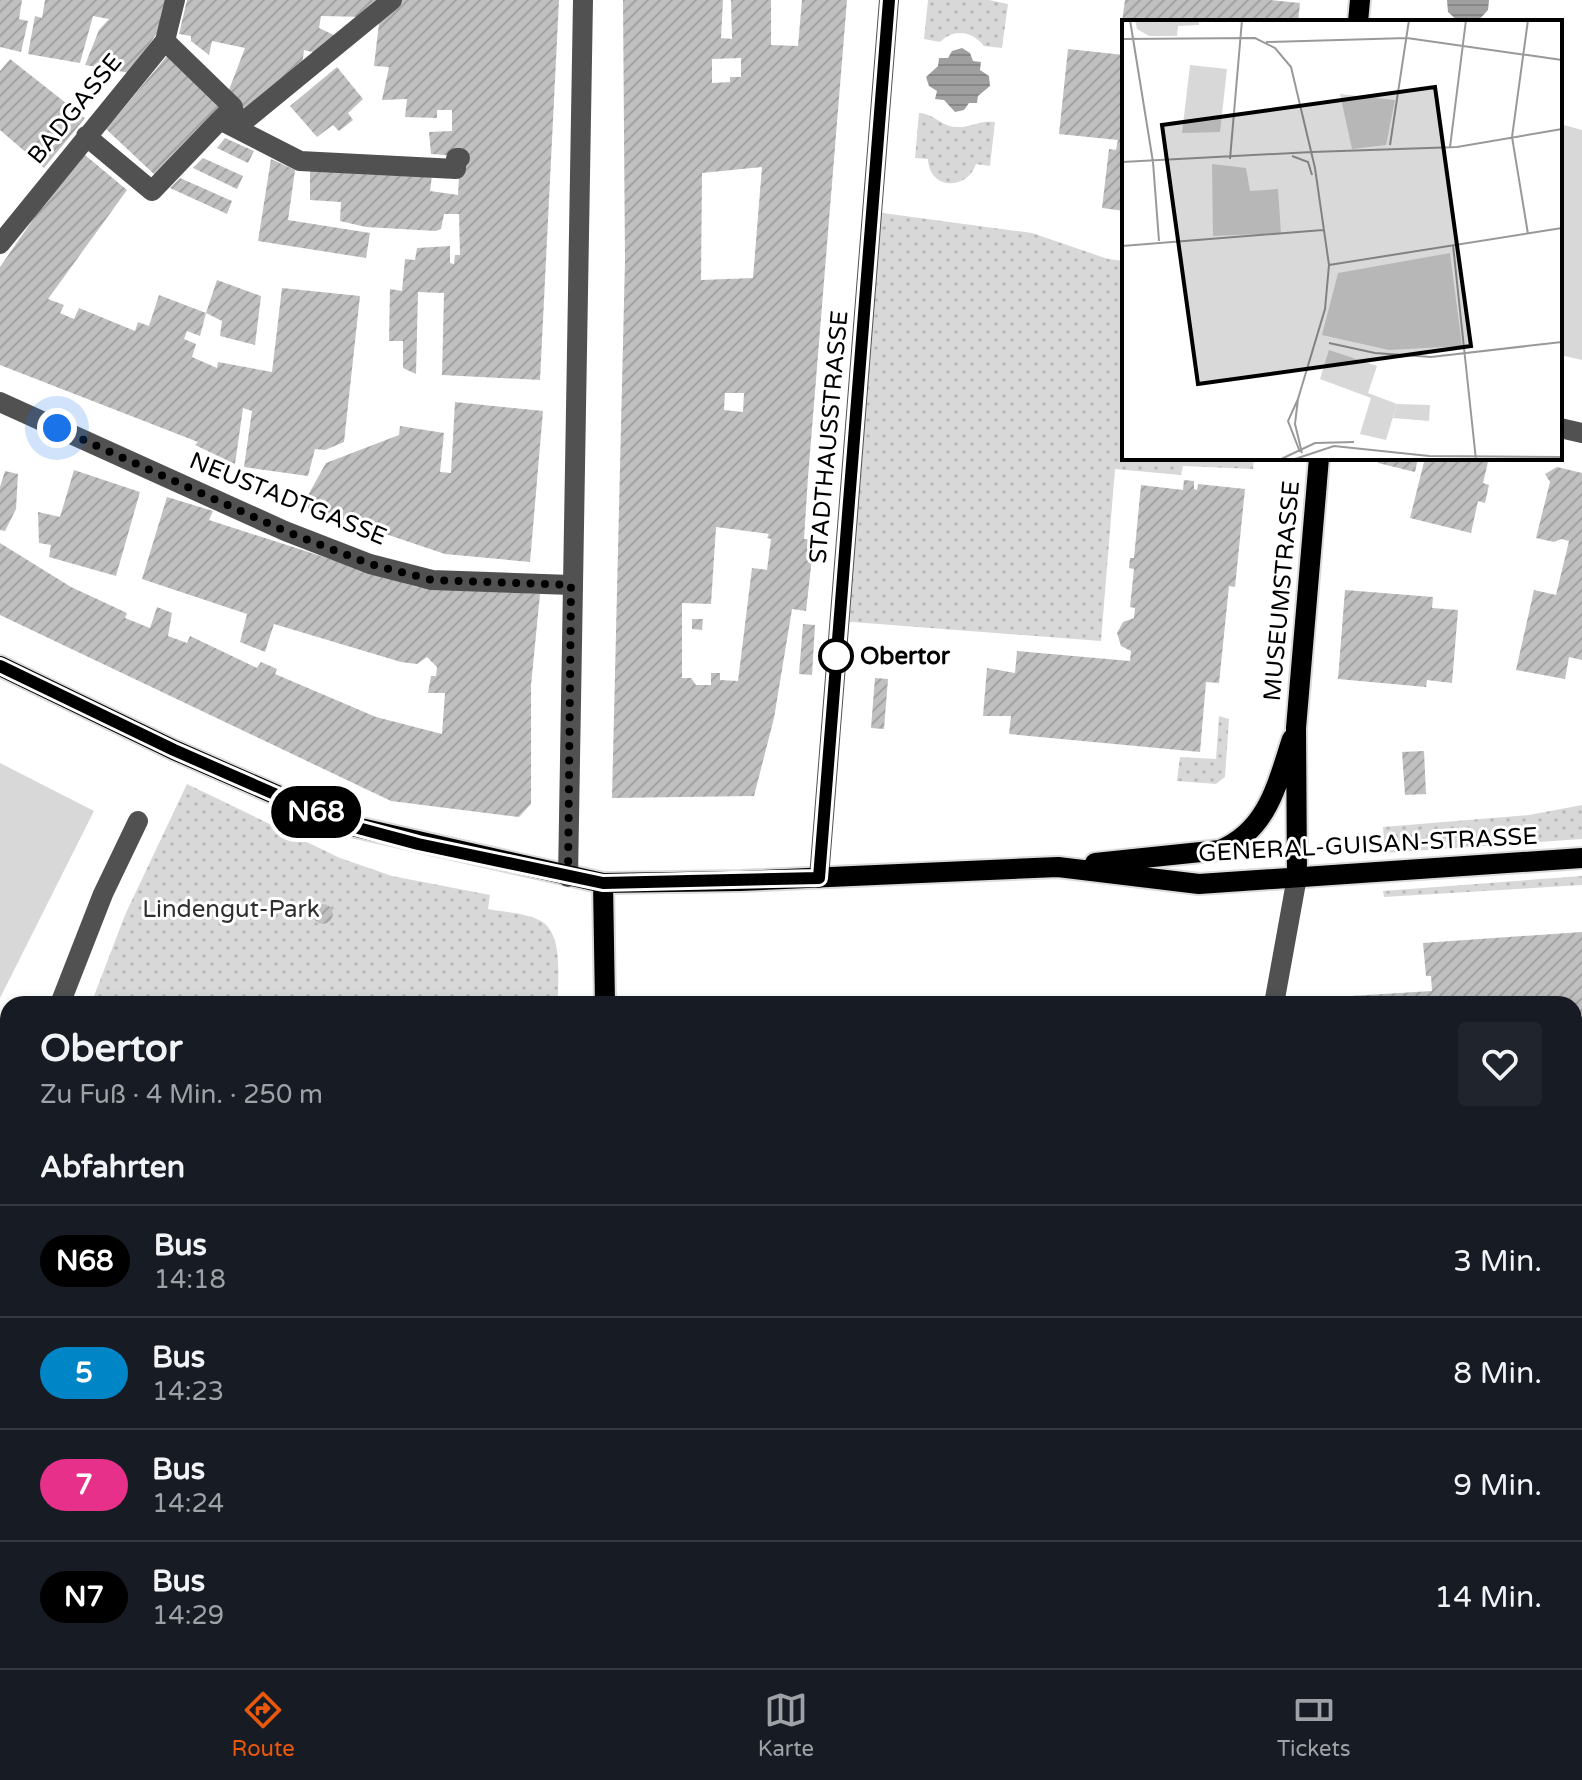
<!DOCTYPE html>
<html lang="de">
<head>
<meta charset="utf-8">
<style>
  :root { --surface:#171b24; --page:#20242c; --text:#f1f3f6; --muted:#9ea1a6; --line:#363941; --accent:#ea580c }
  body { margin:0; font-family:"Varela Round",sans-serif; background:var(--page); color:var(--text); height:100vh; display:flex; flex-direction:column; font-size:30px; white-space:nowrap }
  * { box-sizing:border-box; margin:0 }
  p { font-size:26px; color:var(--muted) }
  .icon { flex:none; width:44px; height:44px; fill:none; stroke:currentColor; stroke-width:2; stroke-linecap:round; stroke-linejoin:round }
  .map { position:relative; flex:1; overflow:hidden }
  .side { position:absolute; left:0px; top:996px; width:1582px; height:672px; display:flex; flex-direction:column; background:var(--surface); border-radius:24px 24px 0 0; box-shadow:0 4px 12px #0003 }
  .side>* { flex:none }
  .badge { padding:0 16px; border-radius:26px; font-size:28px; line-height:52px }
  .you { position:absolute; width:40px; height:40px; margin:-20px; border:6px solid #fff; border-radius:50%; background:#1a73e8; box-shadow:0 0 0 12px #1a73e833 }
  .map>.badge { position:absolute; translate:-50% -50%; box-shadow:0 0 0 4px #fff }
  h2 { padding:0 40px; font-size:30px; line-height:72px }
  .round { display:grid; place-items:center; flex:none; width:84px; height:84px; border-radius:8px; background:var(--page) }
  .headline { display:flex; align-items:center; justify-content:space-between; height:136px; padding:0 40px }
  h1 { font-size:38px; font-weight:700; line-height:60px }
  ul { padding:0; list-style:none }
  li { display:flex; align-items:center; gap:24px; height:112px; padding:0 40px; border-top:2px solid var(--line) }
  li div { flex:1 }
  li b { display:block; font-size:30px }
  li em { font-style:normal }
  li .badge { min-width:88px; font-weight:700; text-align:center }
  .tabs { display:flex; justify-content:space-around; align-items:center; height:112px; border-top:2px solid var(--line); background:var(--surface); font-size:22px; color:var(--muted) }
  .tabs a { display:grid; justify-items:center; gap:4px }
  .tabs .on { color:var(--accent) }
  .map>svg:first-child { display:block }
  .grass { fill:url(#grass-dots) }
  .garden { fill:#d8d8d8 }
  .water { fill:url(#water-rules) }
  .building { fill:url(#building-hatch); fill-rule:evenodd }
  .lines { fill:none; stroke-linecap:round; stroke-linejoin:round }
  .major-casing { stroke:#dbdbdb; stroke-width:24 }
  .minor { stroke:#515151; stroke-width:20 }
  .major { stroke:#000; stroke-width:20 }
  .line-casing { stroke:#fff; stroke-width:18 }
  .line { stroke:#000; stroke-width:12 }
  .walk { stroke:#000; stroke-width:8; stroke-dasharray:0 14.4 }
  .stop-dot { fill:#fff; stroke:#000; stroke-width:4 }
  .labels { text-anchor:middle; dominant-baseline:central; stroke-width:6; stroke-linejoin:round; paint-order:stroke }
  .street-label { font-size:24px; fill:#000; stroke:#fff }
  .stop-label { font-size:24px; font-weight:bold; fill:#000; stroke:#fff; text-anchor:start }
  .park-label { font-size:24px; fill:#2f2f2f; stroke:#fff }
  .inset-road { fill:none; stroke:#999; stroke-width:2 }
  .view { fill:#000; fill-opacity:0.15; stroke:#000; stroke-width:4 }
  .inset-edge { fill:none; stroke:#000; stroke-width:4 }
</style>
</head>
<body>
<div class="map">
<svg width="1582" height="1668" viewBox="0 0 1582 1668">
  <defs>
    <pattern id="grass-dots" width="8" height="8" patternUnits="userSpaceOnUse" patternTransform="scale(2)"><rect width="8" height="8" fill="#d8d8d8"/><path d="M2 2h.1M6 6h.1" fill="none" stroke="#b8b8b8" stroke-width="1.8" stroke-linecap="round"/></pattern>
    <pattern id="water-rules" width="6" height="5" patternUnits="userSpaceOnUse" patternTransform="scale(2)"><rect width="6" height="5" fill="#9f9f9f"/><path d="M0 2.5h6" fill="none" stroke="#878787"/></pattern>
    <pattern id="building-hatch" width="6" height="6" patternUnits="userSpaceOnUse" patternTransform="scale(2)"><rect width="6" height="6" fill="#c0c0c0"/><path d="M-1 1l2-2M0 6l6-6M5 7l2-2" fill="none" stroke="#a3a3a3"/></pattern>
  </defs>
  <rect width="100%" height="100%" fill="#fff"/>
  <path class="grass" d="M928,0H989L1008,4L1002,48L984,46C972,31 954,28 940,42L924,39Z
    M919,113C935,114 940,126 956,127C971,128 978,120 995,122L990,166L976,164C967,191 929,190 928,159L915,158Z
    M875,212L1032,233L1108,259L1124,261V458H1254L1253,469L1183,466L1181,475L1115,469L1101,641L839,621Z
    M1219,716L1229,719L1225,777L1216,784L1177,781L1180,757L1216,759Z
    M187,784L340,858L392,876L490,895L488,909C504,912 524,913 539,920C565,932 557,980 558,1004H91L125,915Z
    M1582,805V839L1385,853L1383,827L1529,815Z
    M1582,876V885L1384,897L1383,891Z
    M1582,1099V1261L1574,1289V1100Z
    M8,1490V1615L4,1604Z"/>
  <path class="garden" d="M1560,124L1582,130V360L1560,355Z
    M0,763L94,811L0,998Z"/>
  <path class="water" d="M1447,0H1489L1488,10L1477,22H1459L1448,12Z
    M962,48L970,53L973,61L981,62L980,70L989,76L990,86L978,96L977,103H969L964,110L955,112L944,100L935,99L937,91L929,86L926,77L938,66L939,58H948L952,51Z"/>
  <path class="building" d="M0,0H22L19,19L28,21L21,52L0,47Z
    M45,0H167L159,30L130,73L85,65L99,30L109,19L93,16L80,63L28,54L35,16L42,18Z
    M187,0H378L365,17L321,16L319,28L338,37L316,53L304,50L302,66L243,113L227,95L245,48L212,41L209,55L191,41V36L179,34Z
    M399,0H559L540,380L442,375L444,293L418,292L416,374L403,368V341H389L390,289L402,291L405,259L415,260L417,248L450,246V263L454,264L455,255H460L459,214H444L441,229L436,231L366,227L340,221L341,202L310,200V169L432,175L430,191L458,195L460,156L431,154L429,132L452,131V110H437V118L405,117L407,99L382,100L389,67L374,66L379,23Z
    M623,0H723L721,38L732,39L731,0H771V45L798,46L802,0H847L808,477L804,539L814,540L806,611L792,609L774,718L754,796L612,798L625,261ZM741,58V77H730V82L712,83V59ZM762,167L753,278L701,280L702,173ZM725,393H744L743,412L724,410ZM716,527L769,534L767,538L771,539L767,570L752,568L738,681L720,680V673H711V685H696L691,678H682V603L711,604Z
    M1125,0H1270L1300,3L1298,22H1122Z
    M1122,25H1124V46L1120,45Z
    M1068,49L1124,55V211L1102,208L1109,149L1116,150L1118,140L1059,134Z
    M167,56L222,105L157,177L106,129Z
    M10,59L85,118L44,168L0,130V71Z
    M337,67L363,99L348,113L353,120L339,131L333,125L317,137L290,106Z
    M225,138L254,151L248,163L217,148Z
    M85,155L127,190L48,299L64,305L60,313L74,319L79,308L135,331L138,322L149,326L159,295L206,313L200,336L187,331L184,339L196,344L192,357L217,368L218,362L272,372L282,288L360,296L344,442L325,450L315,449L308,476L244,467L252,411L243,408L235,464L195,445L198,442L0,365V267L50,195Z
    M203,158L243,176L237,189L193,168Z
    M271,159L295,170L288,220L370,233L366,258L258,241Z
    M180,178L232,201L227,214L170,188Z
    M217,280L261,296L255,345L220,336L222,321L206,313Z
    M455,402L543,411L530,562L445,554L302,506L326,463L399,435L400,426L444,433L440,472L451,473Z
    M1379,458H1418L1415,472L1378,463Z
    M1425,458H1489L1483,483L1489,485L1485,503L1478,501L1471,533L1410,518Z
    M1557,467L1582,473V660L1569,657L1565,679L1516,670L1534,590L1556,595L1569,541L1561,539L1554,542L1536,538L1550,482L1545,474Z
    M74,470L140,492L116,576L49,557L51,545L39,543L38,512L60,517Z
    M5,471L18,474L16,509L5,531L0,530V487Z
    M1184,480L1194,481V489L1197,490L1198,484L1245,489L1235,587L1229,586L1219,683L1206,682L1200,752L1009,734L1011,716H983L987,668L1015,673L1017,651L1130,661L1131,651L1121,646L1117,633L1123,622L1134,618L1135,608L1130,607L1134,569L1129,568L1130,558H1134L1141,485L1183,490Z
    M167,497L213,511L209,520L417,587L540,594L531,685V804L519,817L391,801L0,615V543L71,587L127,613L125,618L150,628L157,607L172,613L168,636L187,643L190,636L257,668L261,662L277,669L275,674L376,717L442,734L445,693H428L431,676H436L437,667L427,657L417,664L401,662L274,624L265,652L240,642L247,614L142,579Z
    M1345,590L1433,597L1432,608L1458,610L1452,683L1427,680L1426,687L1338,679Z
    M692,619H703L702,630L692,629Z
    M803,624L815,625L812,675L799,674Z
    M875,678L888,679L884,729L871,728Z
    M1424,751L1426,794L1405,795L1402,752Z
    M313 914a10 10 0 1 1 20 0a10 10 0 1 1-20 0Z
    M1582,932V1014L1574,1015V1004H1351V996L1432,991L1431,976H1426L1423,943Z
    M1574,1567L1582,1568L1575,1611H1574Z
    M8,1651V1660H28L25,1666L8,1668L4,1661Z
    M1125,1660L1126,1668H959L958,1661Z
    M1488,1660H1559L1557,1668H1518Z"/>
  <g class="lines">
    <g class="major-casing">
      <path id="major" d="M1358,22L1360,0
        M0,666L174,750L343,824L603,883L740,881L1058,867L1199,884L1582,858
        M1095,863L1220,850C1268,830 1277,784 1292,739
        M1297,877L1296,728L1319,458
        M603,883L605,1004
        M617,1660L618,1668"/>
    </g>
    <path class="minor" d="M165,41L233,107L220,120L300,161L456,169V158H460
      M86,136L152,191L220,120L248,118L392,0
      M0,244L165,41L175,0
      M0,402L285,531L370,564L432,580L571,585
      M1560,428L1582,433
      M568,877L583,0
      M819,878L889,0
      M60,1004L103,894L138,821
      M1274,1004L1297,877
      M0,1232L8,1199
      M1574,1447L1582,1450
      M0,1629H8
      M279,1668V1660
      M1214,1668V1660"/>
    <use href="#major" class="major"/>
  </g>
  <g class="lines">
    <g class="line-casing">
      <path id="line" d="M0,666L174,750L343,824L418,844L603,883L819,878L889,0"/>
    </g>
    <use href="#line" class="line"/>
    <path class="walk" d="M57,428L285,531L370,564L432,580L571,585L568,877L603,883L819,878L836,656"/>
  </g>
  <circle class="stop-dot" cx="836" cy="656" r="16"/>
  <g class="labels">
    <g class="street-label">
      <text transform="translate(75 109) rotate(-51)">BADGASSE</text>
      <text transform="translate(829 437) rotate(-85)">STADTHAUSSTRASSE</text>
      <text transform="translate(288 499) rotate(22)">NEUSTADTGASSE</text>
      <text transform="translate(1282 591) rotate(-85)">MUSEUMSTRASSE</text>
      <text transform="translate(1368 845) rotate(-3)">GENERAL-GUISAN-STRASSE</text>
    </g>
    <g class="stop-label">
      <text x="860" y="656">Obertor</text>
    </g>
    <g class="park-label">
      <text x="231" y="909">Lindengut-Park</text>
    </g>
  </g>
  <g transform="translate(1122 20)">
    <rect width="440" height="440" fill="#fff"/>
    <path d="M13,0H77V5L56,6L55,16H27L15,9ZM218,74L273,80L264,125L230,129ZM90,144L124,148L128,171L156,169L159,213L91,216ZM328,233L340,326L267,330L200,315L216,253ZM275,384L308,385L307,401L271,398Z" fill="#d8d8d8"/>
    <path d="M68,45L105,49L98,112L60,113ZM207,330L255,346L246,373L275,384L264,420L238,414L249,378L198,359Z" fill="#d8d8d8"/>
    <path class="inset-road" d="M8,0L31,142M0,19L133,18L153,28L169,47L193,148L207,245L203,289L176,379L173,404L180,433M144,22L285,18L440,40M268,125L287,0M328,127L344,0M190,132L335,127L440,109M170,136L186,142L190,155M108,139L120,0M0,142L190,132M31,142L37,221M406,214L390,117L406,0M331,225L354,440M0,226L201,210M207,245L440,208M207,323L253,333L309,337L440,322M176,379L166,401L178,432M157,440L193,423L232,422M170,440L212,426L307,436L440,437"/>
    <path class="view" d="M313,67L349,326L76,364L40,105Z"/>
    <rect width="440" height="440" class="inset-edge"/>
  </g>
</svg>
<div class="you" style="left:57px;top:428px"></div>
<b class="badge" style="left:316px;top:812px;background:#000;color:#fff">N68</b>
<section class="side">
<div class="headline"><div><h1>Obertor</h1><p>Zu Fuß · 4 Min. · 250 m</p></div><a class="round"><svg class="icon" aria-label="heart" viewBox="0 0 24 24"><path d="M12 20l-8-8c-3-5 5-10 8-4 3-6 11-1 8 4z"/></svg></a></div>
<h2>Abfahrten</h2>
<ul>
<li><span class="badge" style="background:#000;color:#fff">N68</span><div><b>Bus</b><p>14:18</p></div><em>3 Min.</em></li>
<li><span class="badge" style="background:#0086c6;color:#fff">5</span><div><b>Bus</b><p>14:23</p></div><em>8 Min.</em></li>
<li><span class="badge" style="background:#e73089;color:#fff">7</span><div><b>Bus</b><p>14:24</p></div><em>9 Min.</em></li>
<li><span class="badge" style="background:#000;color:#fff">N7</span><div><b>Bus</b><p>14:29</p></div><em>14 Min.</em></li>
</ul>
</section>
</div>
<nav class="tabs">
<a class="on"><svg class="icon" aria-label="directions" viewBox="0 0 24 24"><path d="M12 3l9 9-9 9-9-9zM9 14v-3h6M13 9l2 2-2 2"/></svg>Route</a>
<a><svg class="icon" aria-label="map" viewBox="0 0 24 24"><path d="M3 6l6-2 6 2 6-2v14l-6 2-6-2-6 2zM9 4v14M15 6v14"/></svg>Karte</a>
<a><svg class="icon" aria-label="tickets" viewBox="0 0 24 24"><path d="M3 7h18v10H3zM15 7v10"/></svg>Tickets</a>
</nav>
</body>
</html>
